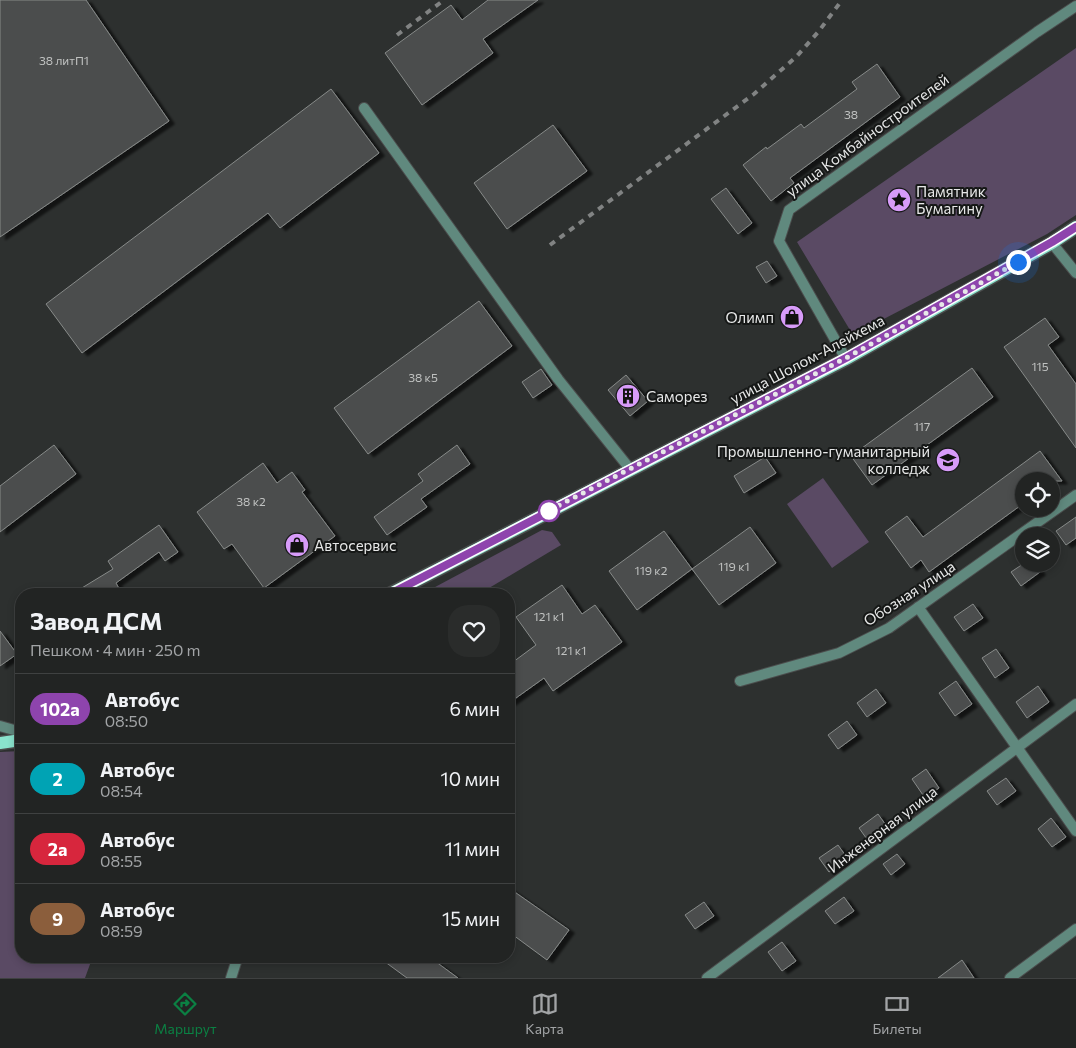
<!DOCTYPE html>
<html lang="ru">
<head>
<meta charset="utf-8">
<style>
  :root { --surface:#222423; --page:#2a2c2b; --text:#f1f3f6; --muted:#a2a4a6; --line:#3f4141; --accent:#0b8043 }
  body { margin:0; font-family:Commissioner,sans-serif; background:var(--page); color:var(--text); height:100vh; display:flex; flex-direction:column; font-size:19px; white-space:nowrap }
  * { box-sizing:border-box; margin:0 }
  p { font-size:16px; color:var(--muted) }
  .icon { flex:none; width:28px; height:28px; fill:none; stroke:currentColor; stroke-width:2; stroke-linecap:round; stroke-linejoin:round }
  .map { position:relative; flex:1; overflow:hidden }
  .details { position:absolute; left:15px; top:588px; width:500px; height:375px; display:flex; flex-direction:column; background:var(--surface); border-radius:20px; box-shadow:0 2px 8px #0003,0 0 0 1px var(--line) }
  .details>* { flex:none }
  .badge { padding:0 10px; border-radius:16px; font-size:18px; line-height:32px }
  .tools { position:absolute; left:1015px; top:472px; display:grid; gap:10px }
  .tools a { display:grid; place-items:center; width:45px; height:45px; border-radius:50%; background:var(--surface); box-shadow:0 2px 8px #0003,0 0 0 1px var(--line); font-size:25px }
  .you { position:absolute; width:25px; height:25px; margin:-12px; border:4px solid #fff; border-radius:50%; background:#1a73e8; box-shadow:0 0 0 8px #1a73e833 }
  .map>.badge { position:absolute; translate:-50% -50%; box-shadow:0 0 0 2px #fff }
  .round { display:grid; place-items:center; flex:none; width:52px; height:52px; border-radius:20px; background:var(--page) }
  .overview { display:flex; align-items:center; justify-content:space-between; height:85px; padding:0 15px }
  h1 { font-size:24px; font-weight:700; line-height:38px }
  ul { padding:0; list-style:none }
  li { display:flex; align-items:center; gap:15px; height:70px; padding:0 15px; border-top:1px solid var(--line) }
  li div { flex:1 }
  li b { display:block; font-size:19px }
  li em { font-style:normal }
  li .badge { min-width:55px; font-weight:700; text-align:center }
  .tab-bar { display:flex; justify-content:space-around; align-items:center; height:70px; border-top:1px solid var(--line); background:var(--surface); font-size:14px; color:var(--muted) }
  .tab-bar a { display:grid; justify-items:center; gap:2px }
  .tab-bar .active { color:var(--accent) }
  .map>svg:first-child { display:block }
  .green { fill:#5a4a64 }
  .building { fill:#4b4e4d; stroke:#878a89; filter:url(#shadow) }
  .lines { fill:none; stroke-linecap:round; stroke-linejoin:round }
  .street-casing { stroke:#4b4d4d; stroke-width:12 }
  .primary-casing { stroke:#4b4d4d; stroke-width:15 }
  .street { stroke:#60897e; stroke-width:10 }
  .primary { stroke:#8ae3cd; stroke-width:12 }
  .rail { stroke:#818383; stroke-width:4; stroke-dasharray:6 6; stroke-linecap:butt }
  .line-casing { stroke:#fff; stroke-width:11 }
  .line { stroke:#8e44ad; stroke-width:8 }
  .walk { stroke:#e7e8e8; stroke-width:5; stroke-dasharray:0 9 }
  .stop-dot { fill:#fff; stroke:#8e44ad; stroke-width:2.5 }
  .labels { text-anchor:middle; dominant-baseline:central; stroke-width:4; stroke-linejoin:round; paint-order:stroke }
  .number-label { font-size:12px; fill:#c0c2c1 }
  .street-label { font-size:15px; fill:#e7e8e8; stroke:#161817 }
  .poi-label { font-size:15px; fill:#e7e8e8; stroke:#161817; text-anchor:start }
</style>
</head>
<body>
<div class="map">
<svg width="1076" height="978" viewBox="0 0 1076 978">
  <defs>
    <filter id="shadow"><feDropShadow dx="5.5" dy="3" stdDeviation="1" flood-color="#0009"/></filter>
  </defs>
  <rect width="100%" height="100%" fill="#2d302f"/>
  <path class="green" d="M1076,48V215L1047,234L853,335L797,242Z
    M823,478L869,542L832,568L787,504Z
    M542,530L552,532L561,545L479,594H422Z
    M21,751V956H93L85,978H0V752Z"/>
  <path class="building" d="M0,0H86L169,121L0,237Z
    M488,0H538L483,39L493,53L422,105L385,53L451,5L462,20Z
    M877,64L900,97L790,178L794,183L771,201L743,165L766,147L767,149L801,124L804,128L857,89L852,82Z
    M331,89L379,153L280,228L268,213L82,353L46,304Z
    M553,125L587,171L507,229L474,183Z
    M726,188L752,223L738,234L711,199Z
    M767,261L777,276L766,283L756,267Z
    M479,301L512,346L368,454L334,408Z
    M1045,318L1059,337L1048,345L1076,384V448L1004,347Z
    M972,368L993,397L872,485L851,456Z
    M541,369L552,385L533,398L522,382Z
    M626,375L648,401L630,416L608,390Z
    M54,445L76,474L0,532V486Z
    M457,445L470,464L421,499L427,507L387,535L374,517L423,481L418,474Z
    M1040,451L1062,481H1024V503L929,572L921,560L911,568L885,532L907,516L923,537Z
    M765,457L776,473L744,493L734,476Z
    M263,463L277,483L292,472L305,490L302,492L335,536L264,588L232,544L224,549L197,512Z
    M1076,517V538L1066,545L1056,531Z
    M159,525L178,552L165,561L159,552L116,583L122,594H72L113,569L108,561Z
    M750,527L776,563L719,605L692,569Z
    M664,531L692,569L637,610L609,571Z
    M1023,564H1034L1040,572L1021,586L1011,572Z
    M562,585L582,614L595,605L622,642L553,691L544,678L509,703V665L536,645L516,617Z
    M973,604L983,618L964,631L954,617Z
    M0,631L17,654L0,666Z
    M996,649L1009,668L995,678L982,658Z
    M956,681L972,704L955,716L939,693Z
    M1038,686L1049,702L1027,718L1016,702Z
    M876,689L886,703L867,717L857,703Z
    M847,721L857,735L838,749L828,735Z
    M926,769L939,788L925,798L912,779Z
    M1006,778L1016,791L997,805L987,791Z
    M878,814L888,828L869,842L859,828Z
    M1051,818L1066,837L1052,847L1038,829Z
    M838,845L848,859L829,872L819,858Z
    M897,854L905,864L891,875L883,864Z
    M509,888L569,930L547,960L509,932Z
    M844,897L854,911L835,924L825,911Z
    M704,902L714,916L695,929L685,915Z
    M782,942L796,961L782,971L768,952Z
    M377,956H428L458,978H407Z
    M962,960L974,978H938Z"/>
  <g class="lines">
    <g class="street-casing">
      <path id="street" d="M364,108L558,379L630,469
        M1052,243L1076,273
        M846,359L779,241L789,210L1037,32L1076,6
        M918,607L1076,831
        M740,681L839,653L889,628L1076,495
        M0,726L21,732
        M231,978L238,956
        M707,978L1076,704
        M1010,978L1076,929"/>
    </g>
    <g class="primary-casing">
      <path id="primary" d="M390,594L846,359L1052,243L1076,227
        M0,743L21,740"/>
    </g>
    <use href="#street" class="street"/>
    <use href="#primary" class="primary"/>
    <path class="rail" d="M397,35L444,0
      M550,245L754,94L797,56L819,31L842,0"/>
  </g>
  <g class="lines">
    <g class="line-casing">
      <path id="line" d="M390,594L846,358L1052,242L1076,227"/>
    </g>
    <use href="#line" class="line"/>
    <path class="walk" d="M549,511L546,512L846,358L1018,262"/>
  </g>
  <defs>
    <g id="sight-disc" transform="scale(1.25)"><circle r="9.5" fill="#d79bf9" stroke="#161817"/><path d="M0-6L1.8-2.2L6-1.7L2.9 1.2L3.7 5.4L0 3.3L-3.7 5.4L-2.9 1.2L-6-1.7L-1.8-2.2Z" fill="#111"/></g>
    <g id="shop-disc" transform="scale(1.25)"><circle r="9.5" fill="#d79bf9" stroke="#161817"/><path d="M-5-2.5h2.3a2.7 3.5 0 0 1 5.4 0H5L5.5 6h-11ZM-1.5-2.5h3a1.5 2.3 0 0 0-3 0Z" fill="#111"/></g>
    <g id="building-disc" transform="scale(1.25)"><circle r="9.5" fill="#d79bf9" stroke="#161817"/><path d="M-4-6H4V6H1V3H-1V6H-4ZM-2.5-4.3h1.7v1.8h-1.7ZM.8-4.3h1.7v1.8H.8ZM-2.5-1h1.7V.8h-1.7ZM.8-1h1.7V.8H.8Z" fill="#111"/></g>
    <g id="university-disc" transform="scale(1.25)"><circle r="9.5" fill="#d79bf9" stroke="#161817"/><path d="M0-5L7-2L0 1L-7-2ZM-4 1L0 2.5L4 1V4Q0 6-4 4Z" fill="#111"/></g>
  </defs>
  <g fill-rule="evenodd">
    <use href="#sight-disc" x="899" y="200"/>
    <use href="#shop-disc" x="792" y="317"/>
    <use href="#building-disc" x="628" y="396"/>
    <use href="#university-disc" x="948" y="460"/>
    <use href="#shop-disc" x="297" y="545"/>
  </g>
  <circle class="stop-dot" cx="549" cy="511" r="10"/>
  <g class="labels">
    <g class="number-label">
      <text x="64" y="60">38 литП1</text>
      <text x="851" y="114">38</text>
      <text x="1040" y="366">115</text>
      <text x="423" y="377">38 к5</text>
      <text x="922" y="426">117</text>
      <text x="251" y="501">38 к2</text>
      <text x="734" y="566">119 к1</text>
      <text x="651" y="570">119 к2</text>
      <text x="549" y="616">121 к1</text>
      <text x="571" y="650">121 к1</text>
    </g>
    <g class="street-label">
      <text transform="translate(867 135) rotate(-36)">улица Комбайностроителей</text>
      <text transform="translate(807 359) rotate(-28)">улица Шолом-Алейхема</text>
      <text transform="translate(909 593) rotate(-33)">Обозная улица</text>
      <text transform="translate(882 829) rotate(-37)">Инженерная улица</text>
    </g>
    <g class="poi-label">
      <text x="916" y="191">Памятник<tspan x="916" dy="17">Бумагину</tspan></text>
      <text x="774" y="317" text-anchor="end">Олимп</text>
      <text x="646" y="396">Саморез</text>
      <text x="930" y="451" text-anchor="end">Промышленно-гуманитарный<tspan x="930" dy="17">колледж</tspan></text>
      <text x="314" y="545">Автосервис</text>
    </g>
  </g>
</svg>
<div class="tools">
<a><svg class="icon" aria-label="locate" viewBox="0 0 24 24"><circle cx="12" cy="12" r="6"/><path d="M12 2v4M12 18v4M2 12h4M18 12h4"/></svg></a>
<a><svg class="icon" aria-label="layers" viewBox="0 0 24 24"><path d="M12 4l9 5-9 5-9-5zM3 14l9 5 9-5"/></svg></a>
</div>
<div class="you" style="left:1018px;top:262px"></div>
<section class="details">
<div class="overview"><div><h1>Завод ДСМ</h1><p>Пешком · 4 мин · 250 m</p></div><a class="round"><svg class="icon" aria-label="heart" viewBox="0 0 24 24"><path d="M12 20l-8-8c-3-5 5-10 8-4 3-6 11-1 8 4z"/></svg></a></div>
<ul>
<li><span class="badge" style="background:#8e44ad;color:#fff">102а</span><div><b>Автобус</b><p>08:50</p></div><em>6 мин</em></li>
<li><span class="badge" style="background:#00a3b4;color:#fff">2</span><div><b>Автобус</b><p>08:54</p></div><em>10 мин</em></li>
<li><span class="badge" style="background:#d7263d;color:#fff">2а</span><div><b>Автобус</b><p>08:55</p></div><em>11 мин</em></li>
<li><span class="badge" style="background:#8b5e3c;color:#fff">9</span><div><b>Автобус</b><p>08:59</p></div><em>15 мин</em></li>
</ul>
</section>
</div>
<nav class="tab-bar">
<a class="active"><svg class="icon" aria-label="directions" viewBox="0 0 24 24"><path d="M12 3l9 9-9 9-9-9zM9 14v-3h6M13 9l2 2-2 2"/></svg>Маршрут</a>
<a><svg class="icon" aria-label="map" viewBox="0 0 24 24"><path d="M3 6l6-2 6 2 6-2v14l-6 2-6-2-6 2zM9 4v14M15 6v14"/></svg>Карта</a>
<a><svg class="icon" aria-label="tickets" viewBox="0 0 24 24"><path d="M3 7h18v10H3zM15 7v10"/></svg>Билеты</a>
</nav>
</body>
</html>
